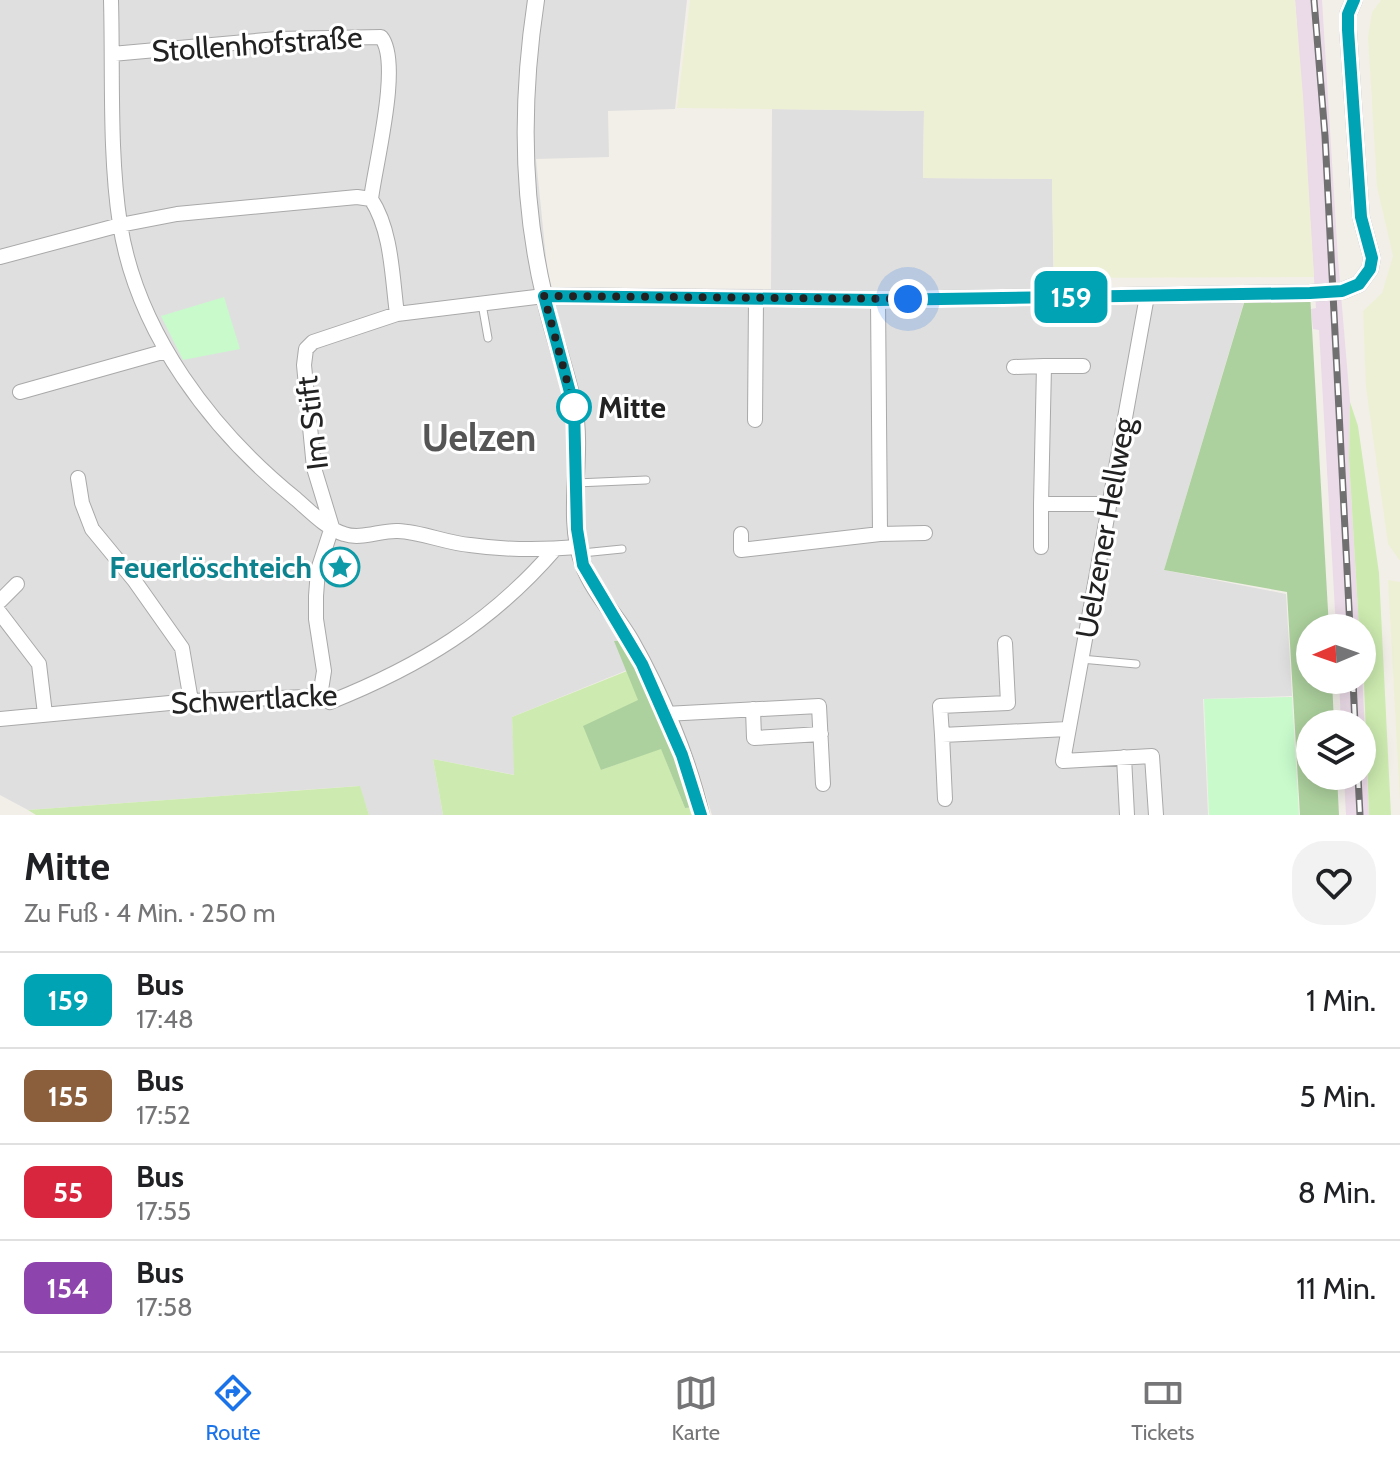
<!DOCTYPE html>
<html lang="de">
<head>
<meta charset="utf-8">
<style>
  :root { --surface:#fff; --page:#f2f2f2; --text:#202124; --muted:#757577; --line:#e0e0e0; --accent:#1a73e8 }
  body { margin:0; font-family:Cabin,sans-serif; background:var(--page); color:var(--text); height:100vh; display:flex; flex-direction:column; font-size:30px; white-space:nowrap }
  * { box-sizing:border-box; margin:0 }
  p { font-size:26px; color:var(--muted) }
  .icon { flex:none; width:44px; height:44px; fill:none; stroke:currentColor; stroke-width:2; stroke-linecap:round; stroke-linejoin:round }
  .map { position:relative; height:815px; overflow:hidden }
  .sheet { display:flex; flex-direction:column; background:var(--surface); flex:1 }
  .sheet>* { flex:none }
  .badge { padding:0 16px; border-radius:12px; font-size:28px; line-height:52px }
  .needle { width:52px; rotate:268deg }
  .controls { position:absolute; left:1296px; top:614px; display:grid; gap:16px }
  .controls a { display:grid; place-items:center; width:80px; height:80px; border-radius:50%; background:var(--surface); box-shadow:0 4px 20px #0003; font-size:40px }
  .you { position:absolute; width:40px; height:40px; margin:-20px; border:6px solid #fff; border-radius:50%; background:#1a73e8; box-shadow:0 0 0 12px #1a73e833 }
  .map>.badge { position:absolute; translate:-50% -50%; box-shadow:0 0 0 4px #fff }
  .round { display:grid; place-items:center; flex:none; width:84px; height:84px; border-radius:32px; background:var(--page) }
  .overview { display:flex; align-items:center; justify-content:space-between; height:136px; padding:0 24px }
  h1 { font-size:38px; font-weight:700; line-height:60px }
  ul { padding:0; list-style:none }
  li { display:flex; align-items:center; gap:24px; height:96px; padding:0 24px; border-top:2px solid var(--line) }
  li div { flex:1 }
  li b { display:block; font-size:30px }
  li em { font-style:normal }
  li .badge { min-width:88px; font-weight:700; text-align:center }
  .tabs { display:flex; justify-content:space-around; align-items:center; height:112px; border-top:2px solid var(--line); background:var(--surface); font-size:22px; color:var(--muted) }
  .tabs a { display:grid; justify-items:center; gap:4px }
  .tabs .selected { color:var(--accent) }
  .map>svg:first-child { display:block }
  .residential { fill:#e0dfdf }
  .industrial { fill:#ebdbe8 }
  .farmland { fill:#eef0d5 }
  .grass { fill:#cdebb0 }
  .forest { fill:#add19e }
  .park { fill:#c8facc }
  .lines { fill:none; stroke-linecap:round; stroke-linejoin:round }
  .service-casing { stroke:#a9a9a9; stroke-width:9 }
  .minor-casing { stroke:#a9a9a9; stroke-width:16 }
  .tertiary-casing { stroke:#a9a9a9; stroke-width:18 }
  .service { stroke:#fff; stroke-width:7 }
  .minor { stroke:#fff; stroke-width:14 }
  .tertiary { stroke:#fff; stroke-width:16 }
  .rail-casing { stroke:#707070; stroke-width:7 }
  .rail { stroke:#fff; stroke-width:4; stroke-dasharray:12; stroke-linecap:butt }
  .line-casing { stroke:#fff; stroke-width:18 }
  .line { stroke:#00a3b4; stroke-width:12 }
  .walk { stroke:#222; stroke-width:8; stroke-dasharray:0 14.4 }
  .stop-dot { fill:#fff; stroke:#00a3b4; stroke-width:4 }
  .labels { text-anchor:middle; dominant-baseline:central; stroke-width:6; stroke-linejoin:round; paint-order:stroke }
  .street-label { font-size:30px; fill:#222; stroke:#fff }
  .stop-label { font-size:30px; font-weight:bold; fill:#222; stroke:#fff; text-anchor:start }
  .culture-label { font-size:30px; font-weight:bold; fill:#0d838f; stroke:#fff; text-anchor:end }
  .district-label { font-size:38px; font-weight:bold; fill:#555; stroke:#fff }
</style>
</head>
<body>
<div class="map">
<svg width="1400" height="815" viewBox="0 0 1400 815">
  <rect width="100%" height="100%" fill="#f2efe9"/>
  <path class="residential" d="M0,0H687L675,109L608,111L609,157L536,159L549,287L771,289L772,109L924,111L923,178L1052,179L1054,307L1244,302L1164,570L1286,594L1292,696L1203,699L1208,815H712L697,766L671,705L642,664L512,717L515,775L433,759L443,815H369L359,786L28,810L0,795Z"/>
  <path class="industrial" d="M1295,0H1322L1338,259L1350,402L1349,459L1359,628H1336L1319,330L1313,329L1311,309L1316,308Z
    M1362,672L1369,815H1346L1344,776H1362V724H1341L1339,680H1362Z"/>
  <path class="farmland" d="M690,0H1295L1303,96L1314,277L1054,278L1052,179L923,178L924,111L677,108Z
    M1381,0H1400V561L1388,544L1366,388L1363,311L1382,293L1393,256L1377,187L1368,37L1372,12Z
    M1388,580L1400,582V803Z"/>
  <path class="grass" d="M1350,402L1358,426L1379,573L1391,815H1369L1362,628H1359L1349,459Z
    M627,671L639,700L601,770L661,748L685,808L699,807L701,815H443L433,759L514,775L512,717Z
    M360,786L369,815H36L28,810Z"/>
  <path class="forest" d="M1247,293H1310L1329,628H1310V680H1332L1334,724H1310V776H1337L1339,815H1300L1287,592L1164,570Z
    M630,640L699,807L685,808L661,749L601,770L583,726L638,700L614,641Z"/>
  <path class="park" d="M224,297L240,349L183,360L161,316Z
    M1292,697L1299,815H1209L1204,699Z"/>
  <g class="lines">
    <g class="service-casing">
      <path id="service" d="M482,304L488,338
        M576,483L646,480
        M582,553L622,549
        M1081,659L1136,664"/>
    </g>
    <g class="minor-casing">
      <path id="minor" d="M111,0C113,72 109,153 120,224C137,333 212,431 296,499C310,511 327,529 344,534C361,540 381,530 398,531C422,532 446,543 470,545C505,550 543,550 578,547
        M112,54L277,39L381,37C402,62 375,165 371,199
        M0,257L120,225L177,214L357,197L371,199C392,231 392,277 397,314
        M1147,296L1063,761L1152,756L1156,815
        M878,300L880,534
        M1083,366H1044L1041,504H1109
        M1014,367L1044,366
        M20,392L166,351
        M755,420L756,299
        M78,478L82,503L92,529L134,580L182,648L191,701
        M1041,504V547
        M741,534V550L880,534L925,533
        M0,601L17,584
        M0,613L39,664L45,714
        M321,690L324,671L316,619V596L318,570L332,527L314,468L304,365L306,349L313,342L397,314L544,296
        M321,690L330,702C420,666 491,623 555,549
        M753,709L754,738L821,734
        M665,714L819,706L823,784
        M0,719L191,701L308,697L321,690
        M942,735L940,706L1008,703L1005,643
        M1124,757L1127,815
        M945,799L942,735L1068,729"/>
    </g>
    <g class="tertiary-casing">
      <path id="tertiary" d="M536,0C521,99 521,198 544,295C552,333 566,369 574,407C584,458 565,514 583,564C593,592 616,615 631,641C659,690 689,760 701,815
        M544,296L878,300L1310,293L1342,291L1359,284L1370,269L1372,258L1361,217L1348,30V14L1354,0"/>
    </g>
    <use href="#service" class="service"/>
    <use href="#minor" class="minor"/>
    <use href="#tertiary" class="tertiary"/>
    <g class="rail-casing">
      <path id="rail" d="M1314,0L1325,136L1350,628
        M1353,680L1355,724
        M1358,776L1360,815"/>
    </g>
    <use href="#rail" class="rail"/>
  </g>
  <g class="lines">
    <g class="line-casing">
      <path id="line" d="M701,815L682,755L642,664L583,565L577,529L574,407L544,296L878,300L1310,293L1342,291L1359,284L1370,269L1372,258L1361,217L1348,30V14L1354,0"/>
    </g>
    <use href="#line" class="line"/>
    <path class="walk" d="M574,407L544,296L908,299"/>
  </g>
  <defs>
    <g id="sight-ring" transform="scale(2)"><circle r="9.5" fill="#fff" stroke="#0f9aa8" stroke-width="1.5"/><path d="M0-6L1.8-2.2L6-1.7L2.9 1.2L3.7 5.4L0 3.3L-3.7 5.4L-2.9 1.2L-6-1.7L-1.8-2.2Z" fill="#0f9aa8"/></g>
  </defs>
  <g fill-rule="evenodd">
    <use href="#sight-ring" x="340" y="567"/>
  </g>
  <circle class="stop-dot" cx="574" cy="407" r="16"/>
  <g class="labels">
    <g class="street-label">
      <text transform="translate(257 44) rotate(-4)">Stollenhofstraße</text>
      <text transform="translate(312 423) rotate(-97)">Im Stift</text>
      <text transform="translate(1105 528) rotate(-80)">Uelzener Hellweg</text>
      <text transform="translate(254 699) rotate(-3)">Schwertlacke</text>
    </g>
    <g class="stop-label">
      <text x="598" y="407">Mitte</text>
    </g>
    <g class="culture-label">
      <text x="312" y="567">Feuerlöschteich</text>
    </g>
    <g class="district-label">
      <text x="479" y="437">Uelzen</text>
    </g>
  </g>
</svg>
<div class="controls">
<a><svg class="needle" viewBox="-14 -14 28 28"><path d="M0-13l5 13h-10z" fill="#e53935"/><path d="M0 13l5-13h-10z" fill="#757577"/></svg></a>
<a><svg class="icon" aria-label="layers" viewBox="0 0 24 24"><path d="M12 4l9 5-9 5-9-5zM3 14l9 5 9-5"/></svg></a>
</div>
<div class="you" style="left:908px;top:299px"></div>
<b class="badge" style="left:1071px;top:297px;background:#00a3b4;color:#fff">159</b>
</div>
<section class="sheet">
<div class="overview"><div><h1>Mitte</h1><p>Zu Fuß · 4 Min. · 250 m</p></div><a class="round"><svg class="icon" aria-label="heart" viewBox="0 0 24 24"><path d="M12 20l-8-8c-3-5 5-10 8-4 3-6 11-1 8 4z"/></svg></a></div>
<ul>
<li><span class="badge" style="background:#00a3b4;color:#fff">159</span><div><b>Bus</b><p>17:48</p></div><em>1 Min.</em></li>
<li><span class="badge" style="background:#8b5e3c;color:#fff">155</span><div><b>Bus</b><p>17:52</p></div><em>5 Min.</em></li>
<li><span class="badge" style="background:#d7263d;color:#fff">55</span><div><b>Bus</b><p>17:55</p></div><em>8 Min.</em></li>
<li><span class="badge" style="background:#8e44ad;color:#fff">154</span><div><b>Bus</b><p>17:58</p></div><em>11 Min.</em></li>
</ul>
</section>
<nav class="tabs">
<a class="selected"><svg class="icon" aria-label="directions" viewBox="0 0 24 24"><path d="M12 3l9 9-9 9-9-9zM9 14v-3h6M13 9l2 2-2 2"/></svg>Route</a>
<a><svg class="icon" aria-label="map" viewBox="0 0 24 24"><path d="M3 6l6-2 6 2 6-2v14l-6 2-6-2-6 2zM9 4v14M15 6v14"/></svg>Karte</a>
<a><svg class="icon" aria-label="tickets" viewBox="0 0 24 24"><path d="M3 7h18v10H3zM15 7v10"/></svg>Tickets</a>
</nav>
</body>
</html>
